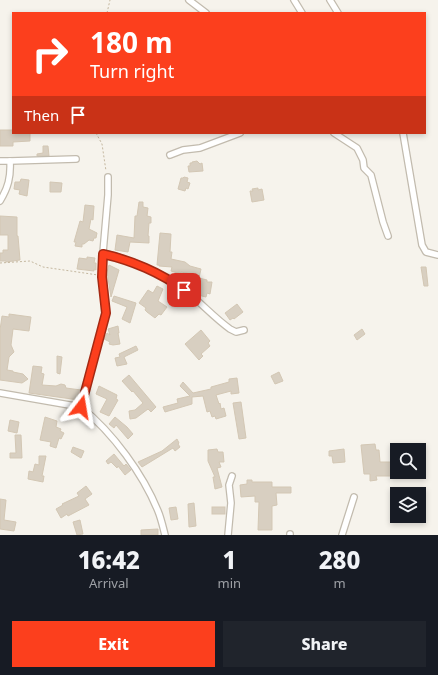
<!DOCTYPE html>
<html lang="en">
<head>
<meta charset="utf-8">
<style>
	:root { --surface:#171b24; --page:#20242c; --text:#f1f3f6; --muted:#9ea1a6; --accent:#fc3f1d }
	body { margin:0; font-family:"Noto Sans",sans-serif; background:var(--page); color:var(--text); height:100vh; display:flex; flex-direction:column; font-size:15px; white-space:nowrap }
	* { box-sizing:border-box; margin:0 }
	p { font-size:13px; color:var(--muted) }
	.icon { flex:none; width:22px; height:22px; fill:none; stroke:currentColor; stroke-width:2; stroke-linecap:round; stroke-linejoin:round }
	.map { position:relative; height:535px; overflow:hidden }
	.drawer { display:flex; flex-direction:column; background:var(--surface); flex:1 }
	.drawer>* { flex:none }
	.hud { position:absolute; left:12px; top:12px; width:414px; height:122px; border-radius:0px; box-shadow:0 2px 6px #0003; background:#fc3f1d; color:#fff; overflow:hidden }
	.buttons { position:absolute; left:390px; top:443px; display:grid; gap:8px }
	.buttons a { display:grid; place-items:center; width:36px; height:36px; border-radius:0px; background:var(--surface); box-shadow:0 2px 6px #0003; font-size:20px }
	.pin { position:absolute; display:grid; place-items:center; width:34px; height:34px; color:#fff; margin:-17px; border-radius:8px; box-shadow:0 2px 6px #0006 }
	.me { position:absolute; width:44px; margin:-22px; rotate:14deg; stroke-linejoin:round; filter:drop-shadow(0 0 3px #0008) }
	.turn { display:flex; align-items:center; gap:14px; height:84px; padding:0 12px; font-size:18px }
	.turn .icon { width:52px; height:52px; stroke-width:2.5 }
	.turn b { display:block; font-size:28px; line-height:34px }
	.then { display:flex; align-items:center; height:38px; padding:0 12px; background:#0003; gap:8px; font-size:15px }
	.eta { display:flex; justify-content:space-evenly; align-items:center; height:68px; text-align:center }
	.eta b { font-size:24px; font-weight:800; line-height:28px }
	.primary-button { display:flex; gap:8px; margin-top:auto; padding:8px 12px }
	.primary-button a { flex:1; height:46px; border-radius:0px; background:var(--accent); color:#fff; font-size:16px; font-weight:800; line-height:46px; text-align:center }
	.primary-button a+a { background:var(--page); color:var(--text) }
	.map>svg:first-child { display:block }
</style>
</head>
<body>
<div class="map">
<svg width="438" height="535" viewBox="0 0 438 535">
	<rect width="100%" height="100%" fill="#f6f3ec"/>
	<g fill="#d8cfc1" stroke="#d3c7b4">
		<polygon points="0,130 13,130 13,133 30,133 30,141 13,142 13,146 0,146"/>
		<polygon points="43,146 48,146 49,156 37,156 37,154 43,153"/>
		<polygon points="197,161 200,164 202,163 203,171 189,172 188,166 190,166 190,163 192,163 192,162"/>
		<polygon points="184,177 188,178 187,182 190,183 188,189 186,188 185,191 178,189 181,178 183,178"/>
		<polygon points="21,179 29,180 27,196 19,194 20,190 14,189 15,182 20,182"/>
		<polygon points="50,182 62,183 61,192 50,192"/>
		<polygon points="258,188 258,190 262,189 264,200 252,202 250,191 253,191 252,189"/>
		<polygon points="139,202 143,202 143,207 148,208 147,216 151,217 151,223 149,223 148,236 149,236 149,243 130,242 128,252 115,250 117,235 134,238 135,216 137,216"/>
		<polygon points="85,205 94,206 93,220 91,219 89,229 97,233 96,238 94,238 93,241 89,240 84,244 82,244 82,247 75,246 76,242 74,242 80,221 83,222"/>
		<polygon points="0,216 17,217 17,236 18,236 20,260 6,262 6,261 0,261 0,253 3,253 3,250 8,250 8,235 0,235"/>
		<polygon points="160,233 171,234 170,252 172,252 171,259 185,262 190,266 201,269 199,278 207,280 207,282 212,282 210,294 207,293 206,297 198,295 195,293 196,290 192,289 194,277 190,276 191,274 181,272 181,274 171,271 172,267 159,266 159,265 157,265"/>
		<polygon points="87,257 95,258 94,263 96,263 96,270 94,269 94,271 77,269 79,258 87,259"/>
		<polygon points="109,265 119,270 111,297 107,272"/>
		<polygon points="421,267 426,267 428,286 424,286"/>
		<polygon points="157,286 163,289 158,301 167,307 161,315 159,314 155,318 147,312 145,310 146,308 139,303 148,290 153,293"/>
		<polygon points="114,296 136,303 130,323 122,319 127,307 112,301"/>
		<polygon points="237,304 243,312 234,319 233,318 230,320 225,313"/>
		<polygon points="9,314 31,317 29,331 13,329 11,345 14,352 9,357 7,370 13,371 13,372 23,374 28,379 22,383 0,380 0,330 2,316 9,317"/>
		<polygon points="118,326 119,333 118,333 120,344 113,345 109,344 110,342 104,339 107,333 110,335 108,329"/>
		<polygon points="362,329 365,334 357,340 354,335"/>
		<polygon points="201,330 210,341 208,343 210,346 201,354 203,356 199,360 185,344"/>
		<polygon points="136,346 138,350 124,357 127,364 117,366 115,358 120,357 119,354"/>
		<polygon points="57,356 62,357 60,374 57,373"/>
		<polygon points="33,366 42,367 41,373 44,374 42,385 56,386 61,384 65,385 66,388 81,390 79,400 29,393"/>
		<polygon points="279,372 283,381 275,384 271,376"/>
		<polygon points="129,375 156,407 151,412 148,409 136,418 130,419 129,411 135,410 143,403 133,391 132,392 122,381"/>
		<polygon points="237,378 239,393 231,394 231,391 216,395 219,404 220,403 221,409 224,408 226,416 216,419 215,416 212,417 210,411 207,412 203,396 192,397 192,404 165,412 163,407 178,403 177,399 190,396 180,386 183,382 193,393 211,389 211,387 229,382 229,379"/>
		<polygon points="99,386 117,395 116,399 118,400 109,416 100,412 107,399 96,394"/>
		<polygon points="241,402 246,438 239,439 233,403"/>
		<polygon points="45,417 57,421 56,427 61,429 60,431 64,433 61,439 59,438 56,448 50,446 51,442 40,440"/>
		<polygon points="115,417 127,427 133,434 128,439 116,425 114,428 109,424"/>
		<polygon points="10,420 19,422 17,433 8,431"/>
		<polygon points="15,435 21,435 22,458 10,458 10,453 16,453"/>
		<polygon points="177,439 179,443 178,444 180,447 175,451 173,448 142,467 138,462 162,451"/>
		<polygon points="375,444 376,450 379,450 380,462 391,462 392,476 376,476 377,480 370,481 370,474 364,474 361,445"/>
		<polygon points="73,447 84,451 81,458 71,452"/>
		<polygon points="217,449 218,452 223,452 224,462 219,462 221,467 217,468 222,487 215,489 213,477 215,477 208,461 208,450"/>
		<polygon points="344,449 345,462 333,463 332,456 329,456 329,451"/>
		<polygon points="114,454 124,466 126,464 131,470 125,475 118,466 117,468 111,462 108,464 106,461"/>
		<polygon points="39,456 46,456 42,476 44,476 43,482 28,479 29,471 33,472 35,464 39,465"/>
		<polygon points="247,480 252,480 252,482 272,482 272,487 291,487 291,493 276,493 277,505 272,506 272,530 258,530 259,502 255,502 255,496 241,497 240,485 247,484"/>
		<polygon points="86,486 92,494 85,499 89,505 68,516 67,514 61,518 56,509 63,505 62,504 79,496 77,493"/>
		<polygon points="0,499 6,500 4,520 16,522 14,531 0,529"/>
		<polygon points="194,503 196,526 189,527 188,504"/>
		<polygon points="176,507 178,519 171,520 169,508"/>
		<rect x="212" y="507" width="13" height="7"/>
		<polygon points="80,520 83,534 77,535 73,522"/>
		<polygon points="158,529 158,535 141,535 141,530"/>
	</g>
	<g fill="none" stroke-linecap="round" stroke-linejoin="round">
		<g stroke="#c2bbae" stroke-width="8">
			<g id="street">
				<polyline points="189,0 206,13"/>
				<polyline points="294,0 302,13"/>
				<polyline points="330,0 338,13"/>
				<polyline points="334,133 357,148 363,160 364,168 371,175 383,222 388,236"/>
				<polyline points="403,133 422,245 426,252 438,255"/>
				<polyline points="170,155 183,150 200,148 240,133"/>
				<path d="M0,161H10C11,177 8,188 0,201"/>
				<polyline points="10,161 76,159"/>
				<path d="M108,177V195L102,264L106,313L81,407C113,433 143,474 158,511C161,518 163,527 165,535"/>
				<path d="M103,253C133,260 169,276 192,296C205,307 216,319 230,329L236,332L244,330"/>
				<polyline points="0,393 81,407"/>
				<polyline points="290,534 290,535"/>
				<polyline points="228,535 231,503 229,485 232,476"/>
				<polyline points="342,535 354,497"/>
			</g>
		</g>
		<g stroke="#c4b79f" stroke-width="1" stroke-dasharray="2 2" stroke-linecap="butt">
			<polyline points="107,13 110,0"/>
			<polyline points="96,133 102,144 106,171"/>
			<polyline points="0,263 30,261 43,267 98,275"/>
		</g>
		<use href="#street" stroke="#fff" stroke-width="5.5"/>
	</g>
	<g fill="none" stroke-linecap="round" stroke-linejoin="round">
		<g stroke="#a42913" stroke-width="10">
			<path id="route" d="M81,407L106,313L102,277L103,254C131,260 161,273 184,290"/>
		</g>
		<use href="#route" stroke="#fc3f1d" stroke-width="7"/>
	</g>
</svg>
<div class="buttons">
<a><svg class="icon" aria-label="search" viewBox="0 0 24 24"><circle cx="10" cy="10" r="6"/><path d="M15 15l6 6"/></svg></a>
<a><svg class="icon" aria-label="layers" viewBox="0 0 24 24"><path d="M12 4l9 5-9 5-9-5zM3 14l9 5 9-5"/></svg></a>
</div>
<div class="pin" style="left:184px;top:290px;background:#d93025"><svg class="icon" aria-label="arrive" viewBox="0 0 24 24"><path d="M6 21V4h12l-3 4 3 4H6"/></svg></div>
<svg class="me" style="left:81px;top:407px" viewBox="-20 -20 40 40"><path d="M0-17L14 15 0 8-14 15z" fill="#fc3f1d" stroke="#fff" stroke-width="4"/></svg>
<div class="hud">
<div class="turn"><svg class="icon" aria-label="right" viewBox="0 0 24 24"><path d="M7 20v-9h11M14 6l5 5-5 5"/></svg><div><b>180 m</b>Turn right</div></div>
<div class="then">Then<svg class="icon" aria-label="arrive" viewBox="0 0 24 24"><path d="M6 21V4h12l-3 4 3 4H6"/></svg></div>
</div>
</div>
<section class="drawer">
<div class="eta">
<div><b>16:42</b><p>Arrival</p></div>
<div><b>1</b><p>min</p></div>
<div><b>280</b><p>m</p></div>
</div>
<div class="primary-button"><a>Exit</a><a>Share</a></div>
</section>
</body>
</html>
